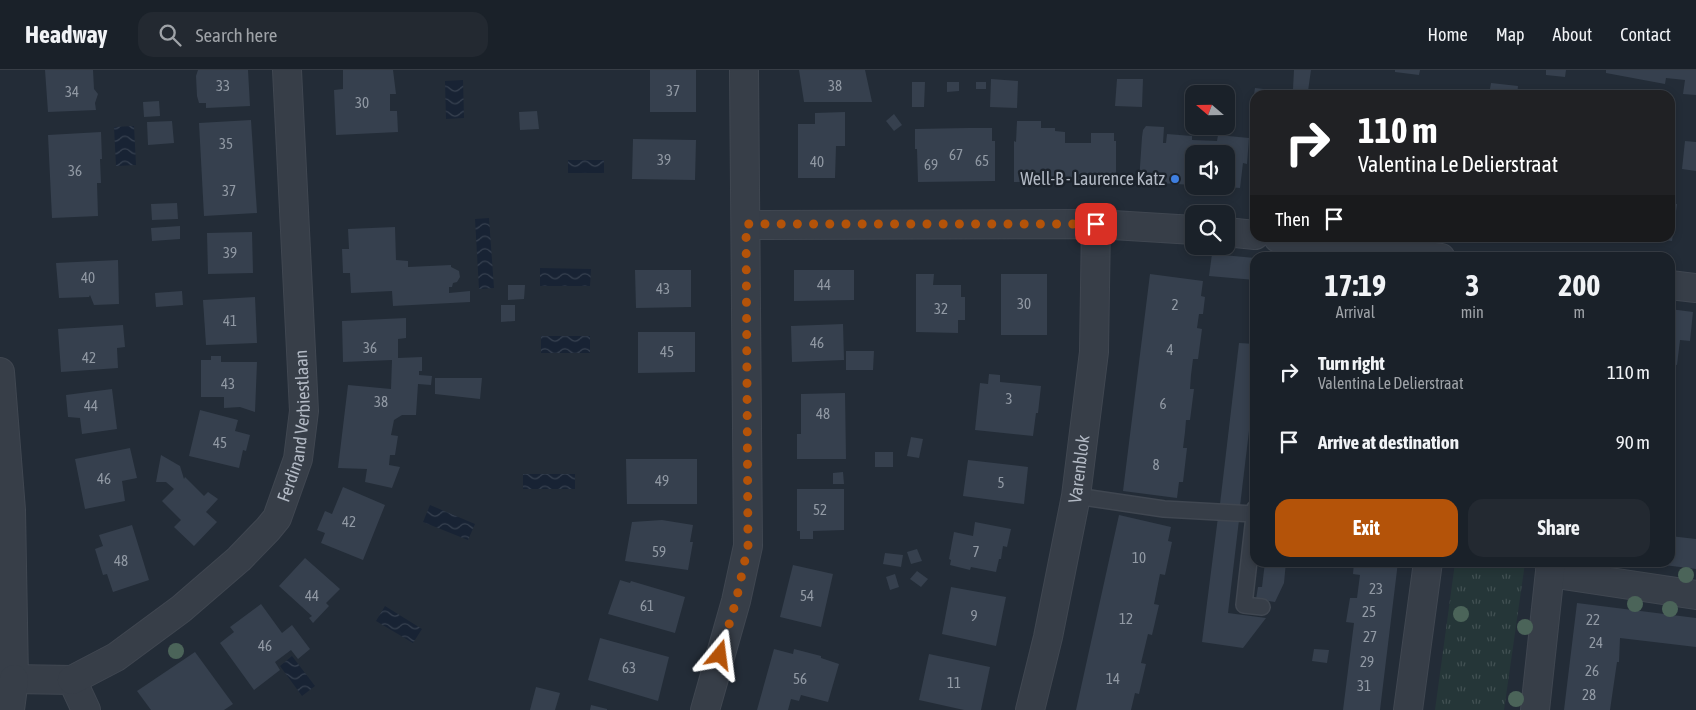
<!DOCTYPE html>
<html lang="en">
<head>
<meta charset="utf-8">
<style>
	:root { --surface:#1a2129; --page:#232931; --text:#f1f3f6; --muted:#9fa3a8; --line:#383e46; --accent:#b45309 }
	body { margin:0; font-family:"Asap Condensed",sans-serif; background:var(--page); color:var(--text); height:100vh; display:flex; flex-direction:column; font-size:19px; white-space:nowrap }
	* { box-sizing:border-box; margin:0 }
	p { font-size:16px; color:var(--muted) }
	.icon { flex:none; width:28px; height:28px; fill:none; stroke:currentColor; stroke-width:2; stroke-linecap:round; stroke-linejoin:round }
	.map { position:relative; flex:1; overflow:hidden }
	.panel { position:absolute; left:1250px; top:182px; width:425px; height:315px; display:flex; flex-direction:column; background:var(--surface); border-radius:15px; box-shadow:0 2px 8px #0003,0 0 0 1px var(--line) }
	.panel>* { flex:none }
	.top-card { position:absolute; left:1250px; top:20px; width:425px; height:152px; border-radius:15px; box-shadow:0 2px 8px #0003,0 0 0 1px var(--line); background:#202124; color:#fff; overflow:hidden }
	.needle { width:32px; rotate:290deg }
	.controls { position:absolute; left:1185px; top:15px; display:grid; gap:10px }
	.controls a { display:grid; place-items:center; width:50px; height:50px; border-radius:10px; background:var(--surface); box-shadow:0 2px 8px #0003,0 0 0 1px var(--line); font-size:25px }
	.pin { position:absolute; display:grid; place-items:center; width:42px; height:42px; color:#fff; margin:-21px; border-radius:10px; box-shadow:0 2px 8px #0006 }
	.me { position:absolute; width:55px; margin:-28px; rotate:16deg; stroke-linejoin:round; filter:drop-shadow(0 0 4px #0008) }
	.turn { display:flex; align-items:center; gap:18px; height:105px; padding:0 25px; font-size:22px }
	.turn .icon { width:65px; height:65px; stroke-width:2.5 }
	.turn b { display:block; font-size:35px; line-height:42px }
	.then { display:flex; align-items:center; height:48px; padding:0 25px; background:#0003; gap:10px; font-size:19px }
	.eta { display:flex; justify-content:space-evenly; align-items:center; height:85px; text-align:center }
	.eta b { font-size:30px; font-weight:700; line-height:35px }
	.button { display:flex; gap:10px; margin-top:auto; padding:10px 25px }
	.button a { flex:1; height:58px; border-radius:15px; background:var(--accent); color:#fff; font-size:20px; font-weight:700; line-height:58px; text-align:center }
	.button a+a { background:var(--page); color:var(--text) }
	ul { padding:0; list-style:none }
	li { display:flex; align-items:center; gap:15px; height:70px; padding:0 25px }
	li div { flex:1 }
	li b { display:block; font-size:19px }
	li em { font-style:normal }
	header { display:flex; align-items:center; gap:30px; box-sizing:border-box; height:70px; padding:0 25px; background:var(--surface); border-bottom:1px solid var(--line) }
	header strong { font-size:24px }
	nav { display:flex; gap:28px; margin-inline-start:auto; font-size:18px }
	.search { width:350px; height:45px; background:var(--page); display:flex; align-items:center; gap:12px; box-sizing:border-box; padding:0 18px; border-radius:15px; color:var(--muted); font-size:19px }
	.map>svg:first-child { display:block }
</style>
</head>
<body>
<header>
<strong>Headway</strong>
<div class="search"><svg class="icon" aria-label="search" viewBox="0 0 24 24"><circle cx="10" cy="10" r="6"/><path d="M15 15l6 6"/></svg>Search here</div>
<nav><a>Home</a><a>Map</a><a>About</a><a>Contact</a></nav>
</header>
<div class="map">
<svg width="1696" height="640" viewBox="0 0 1696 640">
	<defs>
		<pattern id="park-tufts" width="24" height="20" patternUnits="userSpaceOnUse" patternTransform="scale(1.25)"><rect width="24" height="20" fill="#253638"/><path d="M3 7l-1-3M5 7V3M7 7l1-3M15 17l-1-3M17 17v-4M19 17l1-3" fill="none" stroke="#425153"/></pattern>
		<pattern id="water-waves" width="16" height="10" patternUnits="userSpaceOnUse" patternTransform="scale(1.25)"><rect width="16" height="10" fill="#182334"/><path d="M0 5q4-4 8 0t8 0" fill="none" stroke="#374150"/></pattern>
	</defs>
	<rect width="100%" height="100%" fill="#232c37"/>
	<polygon fill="url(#park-tufts)" points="1455,493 1525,493 1504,640 1435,640"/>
	<g fill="url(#water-waves)">
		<polygon points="463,10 464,48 446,49 445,11"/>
		<polygon points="134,56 136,95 116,96 114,57"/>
		<rect x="568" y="90" width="36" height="13"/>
		<polygon points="489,148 494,218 479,219 475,149"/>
		<polygon points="540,198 591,199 590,216 540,216"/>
		<rect x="541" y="266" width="49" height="17"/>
		<rect x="523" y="404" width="52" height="15"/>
		<polygon points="430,435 475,454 468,470 423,452"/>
		<polygon points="385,536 422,559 413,573 376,551"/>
		<polygon points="292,586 315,616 302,626 280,596"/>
	</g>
	<g fill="#36404e">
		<polygon points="45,0 93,0 94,19 98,24 95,33 96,40 48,42"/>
		<polygon points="198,0 248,0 250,36 206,38 206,33 199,33 197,26 196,6"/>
		<polygon points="343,0 393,0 396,24 390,24 390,41 397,41 398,62 336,65 334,20 343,19"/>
		<rect x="650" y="0" width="46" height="42"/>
		<polygon points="799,0 865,0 872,32 804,32"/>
		<polygon points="1294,0 1311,0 1308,21 1293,19"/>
		<polygon points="1395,0 1420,0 1419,5 1395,2"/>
		<polygon points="1546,0 1566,0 1565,7 1546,5"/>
		<polygon points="1606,0 1696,0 1696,25 1683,24 1685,10 1666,8 1665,14 1606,3"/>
		<polygon points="991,9 1018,11 1017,38 990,37"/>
		<polygon points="1117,9 1143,9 1142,37 1115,36"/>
		<polygon points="912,12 925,12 924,37 912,37"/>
		<polygon points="947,12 959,12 959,21 947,22"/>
		<rect x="976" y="12" width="10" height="7"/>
		<polygon points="1491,13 1518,16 1517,25 1489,25"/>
		<polygon points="1255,18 1273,20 1272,25 1254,25"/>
		<polygon points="159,31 160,46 144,47 143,32"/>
		<polygon points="537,41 539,59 520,60 519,42"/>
		<polygon points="845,42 845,76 836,76 835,108 798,108 798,54 815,54 815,43"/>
		<polygon points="894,44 902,55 894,61 886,51"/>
		<polygon points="251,50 257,143 204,146 199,53"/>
		<polygon points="172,51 174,73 148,75 147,52"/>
		<polygon points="1017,51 1041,51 1041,58 1055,58 1055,61 1065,62 1065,73 1091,73 1091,63 1114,63 1114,71 1116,71 1116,111 1014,112 1014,71 1016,72"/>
		<polygon points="1146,56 1164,57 1163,73 1166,73 1167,64 1192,66 1192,70 1217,71 1218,65 1249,68 1247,94 1243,93 1240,118 1226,117 1226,84 1194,84 1194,115 1139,112 1142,67 1143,60"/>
		<polygon points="968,58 992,58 992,71 995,71 995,111 918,112 917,79 915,79 915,59"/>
		<polygon points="101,62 102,89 100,89 101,113 97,113 98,146 52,148 48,65"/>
		<polygon points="633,69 696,70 695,110 632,109"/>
		<polygon points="1685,71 1696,72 1696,101 1682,99"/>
		<polygon points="1670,123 1676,123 1675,134 1677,134 1672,171 1656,169 1670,168"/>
		<polygon points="177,133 178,149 152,150 151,134"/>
		<polygon points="180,156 180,169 152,171 151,158"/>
		<polygon points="395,157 396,190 408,191 408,197 451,195 451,197 459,201 460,207 457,212 453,213 452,217 449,217 449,223 470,221 470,232 393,236 392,221 351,223 350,203 343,203 342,179 349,179 348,159"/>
		<polygon points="252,162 253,203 208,204 207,163"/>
		<polygon points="1212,184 1255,188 1255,210 1209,206"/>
		<polygon points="118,190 119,234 94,235 90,225 89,227 59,228 56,193"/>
		<polygon points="635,200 691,200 691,237 636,238"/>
		<polygon points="794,200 854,200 854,230 794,231"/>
		<polygon points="916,204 934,204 933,215 961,215 961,227 965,227 965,250 958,250 958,263 916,262"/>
		<rect x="1001" y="204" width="46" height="61"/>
		<polygon points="1150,204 1203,211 1201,226 1205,227 1203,244 1199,244 1197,258 1202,259 1198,289 1193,289 1191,305 1190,319 1194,319 1190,350 1186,350 1185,362 1183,378 1187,378 1183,412 1179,412 1177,428 1123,421"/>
		<polygon points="508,215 525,215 524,229 508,230"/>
		<polygon points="182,221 183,235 156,237 155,223"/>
		<polygon points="255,227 257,273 206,275 203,230"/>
		<polygon points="501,235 515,235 515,251 501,252"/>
		<polygon points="1670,239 1693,242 1690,271 1680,270 1677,295 1670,294"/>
		<polygon points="406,248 406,268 398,269 398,288 422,287 422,301 419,301 419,305 432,306 431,315 418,314 416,345 402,345 394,350 391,365 398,366 395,385 390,385 389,395 400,397 392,418 365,412 367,399 338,398 348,315 391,319 392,290 343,292 342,251"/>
		<polygon points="843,254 844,290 792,292 791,256"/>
		<polygon points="123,255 125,277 117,278 118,298 61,302 58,259"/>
		<polygon points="638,262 695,262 695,302 638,303"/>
		<polygon points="1239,273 1255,274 1255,311 1240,436 1220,434"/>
		<polygon points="846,281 874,281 873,300 846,300"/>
		<polygon points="211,286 221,286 221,292 257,292 255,342 240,337 224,338 224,327 201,327 201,290 211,290"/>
		<polygon points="989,304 1000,305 1000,312 1041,316 1038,343 1036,343 1033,366 975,360 980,313 988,314"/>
		<polygon points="435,308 482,308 480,329 435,324"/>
		<polygon points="112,319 117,359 82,364 80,348 68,347 66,325"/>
		<polygon points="845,323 846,389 797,389 797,364 801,364 801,324"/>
		<polygon points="200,340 238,350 235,361 250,365 246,381 243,380 239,398 189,386"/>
		<polygon points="911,367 923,369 919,388 907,386"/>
		<polygon points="130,378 137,408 122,411 125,431 85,439 75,389"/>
		<rect x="875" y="382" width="18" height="15"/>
		<polygon points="161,385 180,396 184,409 185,407 204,426 208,422 218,429 206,442 217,452 194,476 174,457 181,450 162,431 174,419 166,412 156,412"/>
		<polygon points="626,389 697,389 697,434 627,434"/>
		<polygon points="968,390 1028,397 1024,434 963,426"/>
		<polygon points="843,402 844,414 833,414 833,403"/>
		<polygon points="343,417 385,435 363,490 321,473 325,463 317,460 325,441 332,444"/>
		<polygon points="797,419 844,419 844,460 813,461 813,469 800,469 800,461 797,461"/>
		<polygon points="1119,445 1171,457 1168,471 1172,472 1165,505 1160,504 1154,534 1159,535 1152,565 1148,564 1141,593 1146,594 1139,624 1135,623 1131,640 1076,640"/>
		<polygon points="1218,447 1239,450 1228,543 1266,548 1243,578 1202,572"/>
		<polygon points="662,450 693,455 690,472 693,472 688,500 625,491 632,452"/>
		<polygon points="975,452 1011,459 1007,477 1003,476 1001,489 999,489 996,502 971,497 970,500 950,495 951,490 949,489 954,462 973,466"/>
		<polygon points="132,455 149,510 113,522 107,504 103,505 95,479 103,476 99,465"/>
		<polygon points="1670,466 1696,469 1696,499 1656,494 1670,492"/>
		<polygon points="917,479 922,491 911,494 907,482"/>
		<polygon points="885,483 903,485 901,497 883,494"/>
		<polygon points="305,488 340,519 326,533 329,536 313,553 309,548 312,546 279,516"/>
		<polygon points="1265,492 1286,492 1284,513 1275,532 1256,529 1258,517 1262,517"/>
		<polygon points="1354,492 1398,492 1380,640 1343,640 1354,553 1346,552 1350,528 1357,528 1360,505 1353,504"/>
		<polygon points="793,495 833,504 821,557 780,547"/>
		<polygon points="917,501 928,509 921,517 910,509"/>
		<polygon points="895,504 899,517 890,520 886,507"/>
		<polygon points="620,510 630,513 631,511 685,527 675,563 608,544"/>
		<polygon points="951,517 1006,527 996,576 942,564"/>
		<polygon points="1577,533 1696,548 1696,577 1620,568 1619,592 1617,592 1610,640 1564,640"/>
		<polygon points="261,534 282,563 292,555 310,579 298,589 291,580 275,592 280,600 254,620 220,573 234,562 230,557"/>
		<polygon points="600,568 669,587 658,631 588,610"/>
		<polygon points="774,579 793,584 794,579 821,586 821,588 839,594 828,632 801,625 799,631 791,629 788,640 757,640"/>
		<polygon points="1314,579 1329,580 1327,593 1312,591"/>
		<polygon points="195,582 233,634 224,640 151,640 137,621"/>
		<polygon points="929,584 990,597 981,640 964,640 919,630"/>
		<polygon points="536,617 560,623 555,640 530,640"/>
		<polygon points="591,635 607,639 607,640 590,640"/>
	</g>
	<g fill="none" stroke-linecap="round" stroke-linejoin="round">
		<g stroke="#404751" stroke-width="18">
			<g id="lane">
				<polyline points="1076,426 1164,439 1254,444"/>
				<polyline points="1255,438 1244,535 1262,537"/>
			</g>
		</g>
		<g stroke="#404751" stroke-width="30">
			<g id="street">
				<polyline points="746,155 1096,154 1194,160"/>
				<polyline points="1226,162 1255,165"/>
				<polyline points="1278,168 1441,188"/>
				<polyline points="1670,215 1696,218"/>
				<polyline points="0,302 11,440 14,609 72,610 86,640"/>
				<polyline points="1550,503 1696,525"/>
				<path id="s1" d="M72,610L116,587L181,539L239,489L268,459L277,448L298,389L304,341L287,0"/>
				<polyline points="10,640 14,609"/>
				<polyline points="705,640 736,531 748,476 744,0"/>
				<path id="s2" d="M1030,640L1048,567L1076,426L1094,282L1096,154"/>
				<polyline points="1408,640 1428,492"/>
				<polyline points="1535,640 1551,492"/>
			</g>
		</g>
		<use href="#lane" stroke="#373e48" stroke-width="15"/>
		<use href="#street" stroke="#373e48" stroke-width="28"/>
	</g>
	<g fill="#4b6459">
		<circle cx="1686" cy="505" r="8"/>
		<circle cx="1635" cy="534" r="8"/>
		<circle cx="1670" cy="539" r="8"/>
		<circle cx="1461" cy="544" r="8"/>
		<circle cx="1525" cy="557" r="8"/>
		<circle cx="176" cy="581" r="8"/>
		<circle cx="1516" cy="629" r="8"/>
	</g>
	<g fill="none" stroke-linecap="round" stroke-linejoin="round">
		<polyline stroke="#b45309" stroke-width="9" stroke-dasharray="0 16.2" points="720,585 736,531 748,476 746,154 1096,154"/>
	</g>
	<circle fill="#3f7fe0" stroke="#1c232c" stroke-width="2" cx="1175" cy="109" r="5"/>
	<g text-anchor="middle" stroke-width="5" stroke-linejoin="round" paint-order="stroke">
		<g font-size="15" fill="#9199a4">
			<text x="223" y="21">33</text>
			<text x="835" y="21">38</text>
			<text x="673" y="26">37</text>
			<text x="72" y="27">34</text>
			<text x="362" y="38">30</text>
			<text x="226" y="79">35</text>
			<text x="956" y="90">67</text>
			<text x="664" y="95">39</text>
			<text x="982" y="96">65</text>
			<text x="817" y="97">40</text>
			<text x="931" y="100">69</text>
			<text x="75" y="106">36</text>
			<text x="229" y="126">37</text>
			<text x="230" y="188">39</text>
			<text x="88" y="213">40</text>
			<text x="824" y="220">44</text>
			<text x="663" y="224">43</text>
			<text x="1024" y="239">30</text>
			<text x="1175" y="240">2</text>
			<text x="941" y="244">32</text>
			<text x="230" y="256">41</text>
			<text x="817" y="278">46</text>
			<text x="370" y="283">36</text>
			<text x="1170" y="285">4</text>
			<text x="667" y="287">45</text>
			<text x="89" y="293">42</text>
			<text x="228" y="319">43</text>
			<text x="1009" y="334">3</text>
			<text x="381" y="337">38</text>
			<text x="1163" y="339">6</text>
			<text x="91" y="341">44</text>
			<text x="823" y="349">48</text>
			<text x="220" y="378">45</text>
			<text x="1156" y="400">8</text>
			<text x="104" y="414">46</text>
			<text x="662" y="416">49</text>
			<text x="1001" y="418">5</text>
			<text x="820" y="445">52</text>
			<text x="349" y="457">42</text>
			<text x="659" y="487">59</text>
			<text x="976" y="487">7</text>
			<text x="1139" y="493">10</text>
			<text x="121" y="496">48</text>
			<text x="1376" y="524">23</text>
			<text x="312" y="531">44</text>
			<text x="807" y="531">54</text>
			<text x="647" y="541">61</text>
			<text x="1369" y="547">25</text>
			<text x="974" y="551">9</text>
			<text x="1126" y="554">12</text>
			<text x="1593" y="555">22</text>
			<text x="1370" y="572">27</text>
			<text x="1596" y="578">24</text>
			<text x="265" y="581">46</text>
			<text x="1367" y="597">29</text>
			<text x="629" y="603">63</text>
			<text x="1592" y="606">26</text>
			<text x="800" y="614">56</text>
			<text x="1113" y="614">14</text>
			<text x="954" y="618">11</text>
			<text x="1364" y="621">31</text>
			<text x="1589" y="630">28</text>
		</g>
		<g font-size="18" fill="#b2b9c4" stroke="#1c232c" text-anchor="end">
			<text x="1165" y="115">Well-B - Laurence Katz</text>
		</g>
		<g font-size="18" fill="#b2b9c4" stroke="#1c232c">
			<text dy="6" stroke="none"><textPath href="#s1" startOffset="358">Ferdinand Verbiestlaan</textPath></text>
			<text dy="6" stroke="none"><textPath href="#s2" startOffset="246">Varenblok</textPath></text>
		</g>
	</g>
</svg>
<div class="controls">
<a><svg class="needle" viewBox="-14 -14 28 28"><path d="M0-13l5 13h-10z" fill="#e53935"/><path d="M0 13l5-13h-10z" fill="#9fa3a8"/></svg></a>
<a><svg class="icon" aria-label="sound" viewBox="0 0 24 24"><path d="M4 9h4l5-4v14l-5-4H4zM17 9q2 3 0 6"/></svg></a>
<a><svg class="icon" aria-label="search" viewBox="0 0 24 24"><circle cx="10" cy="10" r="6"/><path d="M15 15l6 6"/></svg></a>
</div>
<div class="pin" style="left:1096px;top:154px;background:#d93025"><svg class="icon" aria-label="arrive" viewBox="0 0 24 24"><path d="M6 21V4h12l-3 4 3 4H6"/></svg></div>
<svg class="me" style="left:720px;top:585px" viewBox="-20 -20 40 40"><path d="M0-17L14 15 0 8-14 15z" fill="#b45309" stroke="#fff" stroke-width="4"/></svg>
<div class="top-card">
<div class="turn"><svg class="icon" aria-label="right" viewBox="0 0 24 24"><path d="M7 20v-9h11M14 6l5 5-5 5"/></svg><div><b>110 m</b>Valentina Le Delierstraat</div></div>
<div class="then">Then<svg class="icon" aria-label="arrive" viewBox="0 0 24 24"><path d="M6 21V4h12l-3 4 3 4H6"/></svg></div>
</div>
<section class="panel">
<div class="eta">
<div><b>17:19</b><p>Arrival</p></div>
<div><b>3</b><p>min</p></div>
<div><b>200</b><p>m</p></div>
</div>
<ul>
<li><svg class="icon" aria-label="right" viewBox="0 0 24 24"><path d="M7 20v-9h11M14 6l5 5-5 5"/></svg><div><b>Turn right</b><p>Valentina Le Delierstraat</p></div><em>110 m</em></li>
<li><svg class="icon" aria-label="arrive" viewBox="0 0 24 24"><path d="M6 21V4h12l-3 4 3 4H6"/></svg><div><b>Arrive at destination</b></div><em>90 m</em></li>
</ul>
<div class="button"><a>Exit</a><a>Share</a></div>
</section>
</div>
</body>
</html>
